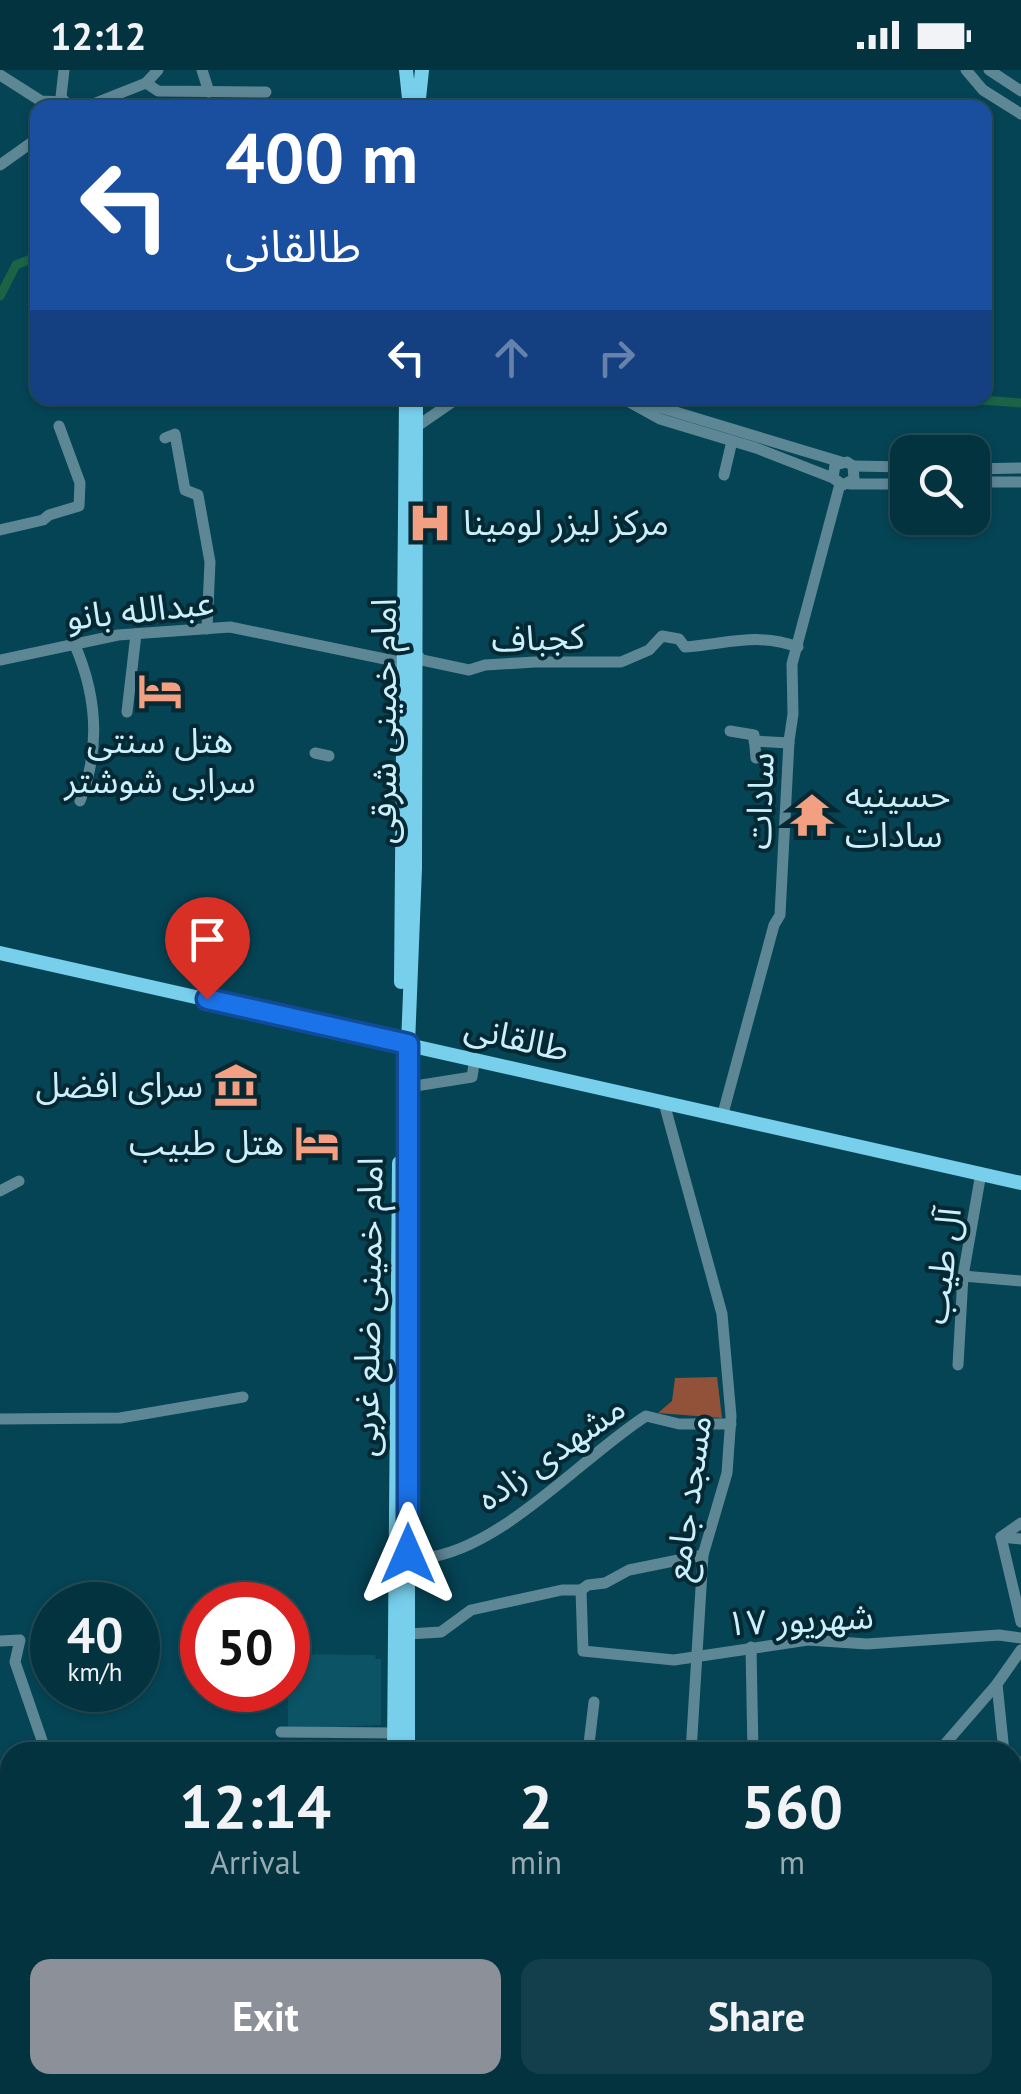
<!DOCTYPE html>
<html lang="en">
<head>
<meta charset="utf-8">
<style>
	:root { --surface:#043340; --page:#123f4b; --text:#f1f3f6; --muted:#97aab1; --line:#254e59; --accent:#8c9099 }
	body { margin:0; font-family:"PT Sans","Noto Sans Arabic",sans-serif; background:var(--page); color:var(--text); height:100vh; display:flex; flex-direction:column; font-size:38px; white-space:nowrap }
	* { box-sizing:border-box; margin:0 }
	p { font-size:32px; color:var(--muted) }
	.icon { flex:none; width:55px; height:55px; fill:none; stroke:currentColor; stroke-width:2; stroke-linecap:round; stroke-linejoin:round }
	.map { position:relative; flex:1; overflow:hidden }
	.sheet { position:absolute; left:0px; top:1672px; width:1022px; height:352px; display:flex; flex-direction:column; background:var(--surface); border-radius:30px 30px 0 0; box-shadow:0 2px 8px #0004,0 0 0 2px var(--line) }
	.sheet>* { flex:none }
	.banner { position:absolute; left:30px; top:30px; width:962px; height:305px; border-radius:20px; box-shadow:0 2px 8px #0004,0 0 0 2px var(--line); background:#1a4fa0; color:#fff; overflow:hidden }
	.controls { position:absolute; left:890px; top:365px; display:grid; gap:20px }
	.controls a { display:grid; place-items:center; width:100px; height:100px; border-radius:20px; background:var(--surface); box-shadow:0 2px 8px #0004,0 0 0 2px var(--line); font-size:50px }
	.speed { position:absolute; left:30px; top:1512px; display:flex; gap:20px; font-size:50px; font-weight:700; text-align:center }
	.speed>* { display:grid; place-content:center; width:130px; height:130px; border-radius:50%; background:var(--surface); box-shadow:0 2px 8px #0004,0 0 0 2px var(--line); line-height:1 }
	.speed small { font-size:25px; font-weight:400 }
	.speed .limit { border:15px solid #d22; background:#fff; color:#111 }
	.pin { position:absolute; display:grid; place-items:center; width:85px; height:85px; color:#fff; margin:-102px -42px; border-radius:50% 50% 50% 0; rotate:-45deg; box-shadow:0 0 10px #0007 }
	.pin .icon { rotate:45deg }
	.me { position:absolute; width:110px; margin:-55px; rotate:0deg; stroke-linejoin:round; filter:drop-shadow(0 0 8px #0008) }
	.turn { display:flex; align-items:center; gap:35px; height:210px; padding:0 30px; font-size:45px }
	.turn .icon { width:130px; height:130px; stroke-width:2.5 }
	.turn b { display:block; font-size:70px; line-height:85px }
	.lanes { display:flex; align-items:center; height:95px; padding:0 30px; background:#0003; justify-content:center; gap:50px; direction:ltr }
	.lanes .off { opacity:.35 }
	.eta { display:flex; justify-content:space-evenly; align-items:center; height:170px; text-align:center }
	.eta b { font-size:60px; font-weight:800; line-height:70px }
	.button { display:flex; gap:20px; margin-top:auto; padding:20px 30px }
	.button a { flex:1; height:115px; border-radius:20px; background:var(--accent); color:#fff; font-size:40px; font-weight:800; line-height:115px; text-align:center }
	.button a+a { background:var(--page); color:var(--text) }
	.status { display:flex; justify-content:space-between; align-items:center; height:70px; padding:0 50px; background:var(--surface); direction:ltr }
	.status svg { height:28px; fill:currentColor }
	.map>svg:first-child { display:block }
</style>
</head>
<body>
<div class="status"><b>12:12</b><svg viewBox="0 0 49 12"><path d="M0 12V9h3v3zM5 12V6h3v6zM10 12V3h3v9zM15 12V0h3v12zM26 1h20v11H26zM47 4h2v5h-2z"/></svg></div>
<div class="map">
<svg width="1021" height="2024" viewBox="0 0 1021 2024">
	<rect width="100%" height="100%" fill="#054455"/>
	<polygon fill="#0b5365" points="288,1584 375,1585 376,1589 381,1589 381,1655 288,1659"/>
	<polygon fill="#925239" points="717,1307 722,1348 658,1343 672,1331 675,1308"/>
	<g fill="none" stroke-linecap="round" stroke-linejoin="round">
		<g stroke="#1a6445" stroke-width="9">
			<polyline points="0,226 16,195 38,186"/>
			<polyline points="954,328 1021,333"/>
		</g>
		<g stroke="#5e8795" stroke-width="11">
			<polyline points="64,0 61,27 67,34"/>
			<polyline points="202,0 209,22"/>
			<polyline points="966,0 983,20 1021,44"/>
			<polyline points="989,0 1021,21"/>
			<polyline points="0,5 41,31 65,32"/>
			<polyline points="146,13 158,21 266,22"/>
			<polyline points="83,38 146,13 158,0"/>
			<polyline points="0,95 38,68"/>
			<polyline points="622,328 660,349 756,378 833,408 843,415 854,409 853,396 847,392 835,395 833,408"/>
			<polyline points="639,331 841,392"/>
			<polyline points="416,357 458,328"/>
			<polyline points="165,368 175,364 185,420 198,425 210,492 207,559"/>
			<polyline points="853,396 908,397"/>
			<polyline points="972,399 1021,398"/>
			<polyline points="724,405 732,371"/>
			<polyline points="972,412 1021,412"/>
			<polyline points="850,414 908,414"/>
			<polyline points="0,460 43,450 49,445 79,436 80,413 59,356"/>
			<path d="M74,573C97,625 101,678 80,731"/>
			<path d="M413,581L422,590L469,600L485,595L535,592H621L649,580L662,566L679,569L685,577C727,574 756,562 798,577"/>
			<polyline points="0,590 118,565 230,557 409,594"/>
			<polyline points="127,642 136,564"/>
			<polyline points="730,661 754,665 756,688"/>
			<polyline points="754,671 789,673"/>
			<polyline points="315,683 329,686"/>
			<polyline points="409,1017 472,1007 474,994"/>
			<polyline points="664,1033 722,1244 731,1346 727,1403 703,1485 691,1682"/>
			<polyline points="722,1047 774,855 780,845 789,671 793,644 792,594 840,414"/>
			<polyline points="0,1121 19,1111"/>
			<polyline points="963,1206 1021,1211"/>
			<polyline points="958,1295 963,1206 981,1103"/>
			<polyline points="0,1349 120,1348 243,1327"/>
			<polyline points="1021,1453 1001,1467 1021,1469"/>
			<polyline points="1001,1467 1021,1552"/>
			<path d="M402,1484C410,1485 416,1489 424,1488C501,1480 583,1386 646,1346L679,1354H731"/>
			<polyline points="581,1520 588,1515 605,1513 629,1500 703,1485"/>
			<polyline points="408,1564 441,1562 471,1540 562,1520 581,1520 583,1581 674,1590 808,1570 867,1574 999,1565 1021,1568"/>
			<polyline points="0,1571 20,1570 15,1592 46,1682"/>
			<polyline points="751,1577 753,1682"/>
			<polyline points="997,1614 1004,1682"/>
			<polyline points="281,1662 394,1663"/>
			<polyline points="105,1682 112,1682"/>
			<polyline points="588,1682 594,1632"/>
			<polyline points="938,1682 997,1614 1021,1580"/>
			<polyline points="1012,1693 1021,1692"/>
			<polyline points="1012,1818 1021,1816"/>
			<polyline points="1012,1872 1021,1871"/>
			<polyline points="770,2015 770,2024"/>
		</g>
		<g stroke="#77cfec" stroke-width="14">
			<polyline points="406,0 410,38"/>
			<polyline points="418,38 422,0"/>
			<polyline points="0,883 1021,1113"/>
			<polyline points="401,912 406,328"/>
			<polyline points="394,1682 399,1093"/>
			<polyline points="408,1682 408,974 415,798 416,328"/>
			<polyline points="0,1783 10,1786"/>
			<polyline points="0,1799 10,1801"/>
			<polyline points="1012,1956 1021,1954"/>
			<polyline points="1012,1976 1021,1974"/>
			<polyline points="392,2024 393,2015"/>
			<polyline points="407,2024 407,2015"/>
		</g>
	</g>
	<g fill="none" stroke-linecap="round" stroke-linejoin="round">
		<g stroke="#114b97" stroke-width="25">
			<polyline id="route" points="207,929 408,974 408,1484"/>
		</g>
		<use href="#route" stroke="#1a73e8" stroke-width="18"/>
	</g>
	<defs>
		<g id="hospital-bare" transform="scale(3.45)"><path d="M-5-5h3v3.5h4V-5h3V5h-3V1.5h-4V5h-3Z" fill="#f2a081" stroke="#062832" stroke-width="2.5" paint-order="stroke"/></g>
		<g id="hotel-bare" transform="scale(3.45)"><path d="M-6-4.5h1.5V1H6V5H4.5V3h-9V5H-6ZM-4 0a1.8 1.8 0 1 1 3.6 0ZM.5 0V-2.5h3Q6-2.5 6 0Z" fill="#f2a081" stroke="#062832" stroke-width="2.5" paint-order="stroke"/></g>
		<g id="temple-bare" transform="scale(3.45)"><path d="M0-6L5-2H3V0L6.5 2.5H4V6H1.5V3h-3V6H-4V2.5H-6.5L-3 0V-2H-5Z" fill="#f2a081" stroke="#062832" stroke-width="2.5" paint-order="stroke"/></g>
		<g id="museum-bare" transform="scale(3.45)"><path d="M0-6L6-3V-2H-6V-3ZM-5-1h2V3h-2ZM-1-1h2V3h-2ZM3-1h2V3H3ZM-6 4H6V6H-6Z" fill="#f2a081" stroke="#062832" stroke-width="2.5" paint-order="stroke"/></g>
	</defs>
	<g fill-rule="evenodd">
		<use href="#hospital-bare" x="430" y="453"/>
		<use href="#hotel-bare" x="160" y="621"/>
		<use href="#temple-bare" x="812" y="745"/>
		<use href="#museum-bare" x="236" y="1015"/>
		<use href="#hotel-bare" x="317" y="1073"/>
	</g>
	<g text-anchor="middle" stroke-width="8" stroke-linejoin="round" paint-order="stroke">
		<g font-size="35" fill="#cbf0fd" stroke="#062832" text-anchor="start">
			<text x="463" y="465">مرکز لیزر لومینا</text>
			<text x="160" y="683" text-anchor="middle">هتل سنتی<tspan x="160" dy="40">سرابی شوشتر</tspan></text>
			<text x="845" y="737">حسینیه<tspan x="845" dy="40">سادات</tspan></text>
			<text x="203" y="1027" text-anchor="end">سرای افضل</text>
			<text x="284" y="1085" text-anchor="end">هتل طبیب</text>
		</g>
		<g font-size="35" fill="#cbf0fd" stroke="#062832">
			<text transform="translate(140 540) rotate(-6)" y="12">عبدالله بانو</text>
			<text transform="translate(538 568) rotate(-2)" y="12">کجباف</text>
			<text transform="translate(384 651) rotate(-90)" y="12">امام خمینی شرقی</text>
			<text transform="translate(760 731) rotate(-88)" y="12">سادات</text>
			<text transform="translate(517 968) rotate(13)" y="12">طالقانی</text>
			<text transform="translate(942 1196) rotate(-83)" y="12">آل طیب</text>
			<text transform="translate(368 1237) rotate(-89)" y="12">امام خمینی ضلع غربی</text>
			<text transform="translate(551 1383) rotate(-35)" y="12">مشهدی زاده</text>
			<text transform="translate(688 1428) rotate(-82)" y="12">مسجد جامع</text>
			<text transform="translate(800 1550) rotate(-3)" y="12">۱۷ شهریور</text>
		</g>
	</g>
</svg>
<div class="controls">
<a><svg class="icon" aria-label="search" viewBox="0 0 24 24"><circle cx="10" cy="10" r="6"/><path d="M15 15l6 6"/></svg></a>
</div>
<div class="speed"><div>40<small>km/h</small></div><div class="limit">50</div></div>
<div class="pin" style="left:207px;top:929px;background:#d93025"><svg class="icon" aria-label="arrive" viewBox="0 0 24 24"><path d="M6 21V4h12l-3 4 3 4H6"/></svg></div>
<svg class="me" style="left:408px;top:1484px" viewBox="-20 -20 40 40"><path d="M0-17L14 15 0 8-14 15z" fill="#1a73e8" stroke="#fff" stroke-width="4"/></svg>
<div class="banner">
<div class="turn"><svg class="icon" aria-label="left" viewBox="0 0 24 24"><path d="M17 20v-9H6M10 6l-5 5 5 5"/></svg><div><b>400 m</b>طالقانی</div></div>
<div class="lanes"><svg class="icon" aria-label="left" viewBox="0 0 24 24"><path d="M17 20v-9H6M10 6l-5 5 5 5"/></svg><svg class="icon off" aria-label="ahead" viewBox="0 0 24 24"><path d="M12 20V5M6 11l6-6 6 6"/></svg><svg class="icon off" aria-label="right" viewBox="0 0 24 24"><path d="M7 20v-9h11M14 6l5 5-5 5"/></svg></div>
</div>
<section class="sheet">
<div class="eta">
<div><b>12:14</b><p>Arrival</p></div>
<div><b>2</b><p>min</p></div>
<div><b>560</b><p>m</p></div>
</div>
<div class="button"><a>Exit</a><a>Share</a></div>
</section>
</div>
</body>
</html>
